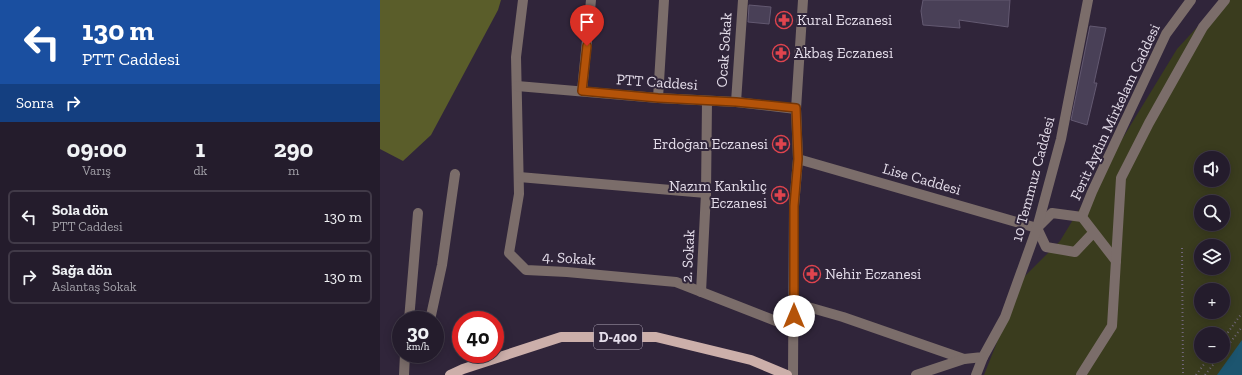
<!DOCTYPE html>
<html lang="tr">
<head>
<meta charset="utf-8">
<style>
	:root { --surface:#241c2c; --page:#2c2534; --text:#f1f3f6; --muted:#a3a1a9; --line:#413a48 }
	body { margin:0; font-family:"Zilla Slab",serif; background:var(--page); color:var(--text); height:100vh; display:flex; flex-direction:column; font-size:15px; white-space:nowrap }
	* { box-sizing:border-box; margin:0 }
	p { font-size:13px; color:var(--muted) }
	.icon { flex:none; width:22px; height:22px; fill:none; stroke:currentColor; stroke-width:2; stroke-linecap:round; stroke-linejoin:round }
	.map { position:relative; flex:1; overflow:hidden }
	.panel { display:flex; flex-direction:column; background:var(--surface); width:380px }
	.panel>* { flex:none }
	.hud { background:#1a4fa0; color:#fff; overflow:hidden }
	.tools { position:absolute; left:814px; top:151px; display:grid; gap:8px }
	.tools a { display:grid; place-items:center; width:36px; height:36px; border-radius:50%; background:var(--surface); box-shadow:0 2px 10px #0003,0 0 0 1px var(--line); font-size:20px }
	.speed { position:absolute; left:12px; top:311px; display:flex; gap:8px; font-size:20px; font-weight:700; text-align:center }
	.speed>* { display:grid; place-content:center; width:52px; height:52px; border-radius:50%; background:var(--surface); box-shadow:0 2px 10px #0003,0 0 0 1px var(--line); line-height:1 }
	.speed small { font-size:10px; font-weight:400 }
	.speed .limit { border:6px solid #d22; background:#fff; color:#111 }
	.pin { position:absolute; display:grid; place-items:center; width:34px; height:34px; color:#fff; margin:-41px -17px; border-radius:50% 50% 50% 0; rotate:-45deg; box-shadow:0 0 4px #0007 }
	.pin .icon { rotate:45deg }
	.me { position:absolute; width:44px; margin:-22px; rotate:0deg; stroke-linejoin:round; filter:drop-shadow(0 0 3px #0008) }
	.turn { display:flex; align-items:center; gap:14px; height:84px; padding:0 16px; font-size:18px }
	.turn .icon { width:52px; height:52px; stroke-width:2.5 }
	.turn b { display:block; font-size:28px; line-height:34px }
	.then { display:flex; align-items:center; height:38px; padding:0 16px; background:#0003; gap:8px; font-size:15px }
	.eta { display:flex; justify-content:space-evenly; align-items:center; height:68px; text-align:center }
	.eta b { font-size:24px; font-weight:800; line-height:28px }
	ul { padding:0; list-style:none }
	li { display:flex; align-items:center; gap:12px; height:54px; margin:0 8px 6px; padding:0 8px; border:2px solid var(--line); border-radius:6px }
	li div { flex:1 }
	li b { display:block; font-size:15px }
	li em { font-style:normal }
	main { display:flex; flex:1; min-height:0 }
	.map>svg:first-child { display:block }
</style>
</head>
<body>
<main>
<section class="panel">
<div class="hud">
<div class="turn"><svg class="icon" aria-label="left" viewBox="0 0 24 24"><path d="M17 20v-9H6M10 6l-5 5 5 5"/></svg><div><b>130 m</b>PTT Caddesi</div></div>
<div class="then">Sonra<svg class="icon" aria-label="right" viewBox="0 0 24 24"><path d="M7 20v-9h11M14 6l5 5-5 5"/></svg></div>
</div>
<div class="eta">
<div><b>09:00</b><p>Varış</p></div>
<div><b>1</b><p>dk</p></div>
<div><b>290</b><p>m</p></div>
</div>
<ul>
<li><svg class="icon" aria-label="left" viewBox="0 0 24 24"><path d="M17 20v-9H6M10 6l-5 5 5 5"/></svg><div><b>Sola dön</b><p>PTT Caddesi</p></div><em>130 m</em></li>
<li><svg class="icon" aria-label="right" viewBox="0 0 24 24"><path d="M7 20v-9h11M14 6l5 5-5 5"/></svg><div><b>Sağa dön</b><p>Aslantaş Sokak</p></div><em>130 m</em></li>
</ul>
</section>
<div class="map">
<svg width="862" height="375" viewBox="0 0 862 375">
	<rect width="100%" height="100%" fill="#30253a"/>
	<path fill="#3a3c1e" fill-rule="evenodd" d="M842,0H862V375H604L642,279L680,241L797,49ZM821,158H843V180H821ZM821,202H843V224H821ZM821,246H843V268H821ZM821,290H843V312H821ZM821,334H843V356H821Z"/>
	<polygon fill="#5a5d2a" points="0,0 121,0 118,10 51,135 23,161 0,149"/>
	<polygon fill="#1c556f" points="862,340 862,375 837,375"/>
	<g fill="#494057" stroke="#635971">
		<polygon points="543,0 630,0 628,27 579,20 580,28 543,25 541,11"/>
		<polygon points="369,5 391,7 389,24 368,22"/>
		<polygon points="710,26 726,28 714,83 717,83 707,125 691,120"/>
	</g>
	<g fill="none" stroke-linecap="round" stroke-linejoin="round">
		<g stroke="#71677a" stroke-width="2" stroke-dasharray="1 3" stroke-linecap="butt">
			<polyline points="802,248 803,375"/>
			<polyline points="843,339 862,313"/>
			<polyline points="843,352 862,327"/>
			<polyline points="816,375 830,356"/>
			<polyline points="825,375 840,356"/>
		</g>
		<g stroke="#7b6d6a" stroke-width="10">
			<polyline points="143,0 136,57 139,194 129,253 146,270 187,272 296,282 414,328"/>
			<polyline points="137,86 278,98 356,102 416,109"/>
			<polyline points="202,91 211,0"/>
			<polyline points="278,98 284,0"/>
			<polyline points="356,102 363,0"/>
			<polyline points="418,159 657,228"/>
			<polyline points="139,177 326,193"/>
			<polyline points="702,217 712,192 786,34 811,0"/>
			<polyline points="713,233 695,252 666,247 657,228 672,213 702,217 736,261"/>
			<polyline points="321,292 326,193 327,101"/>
			<polyline points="414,303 463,317 584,359"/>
			<polyline points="29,320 38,213"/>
			<polyline points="50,320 62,265 75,174"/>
			<polyline points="24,375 25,354"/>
			<polyline points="413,375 414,206 418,159 416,109 423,0"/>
			<polyline points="536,375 584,359 603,357 625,317 657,228 681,139 708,0"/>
			<polyline points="596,375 603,357"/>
			<polyline points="701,375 732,326 741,178 769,123 823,27 845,0"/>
		</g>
		<polyline stroke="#ccafaa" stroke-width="10" points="70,375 83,369 181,337 276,337 371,360 407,375"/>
	</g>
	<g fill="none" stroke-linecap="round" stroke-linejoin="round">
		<g stroke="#753606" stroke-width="10">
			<polyline id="route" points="207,46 202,91 278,98 356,102 416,108 418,159 414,206 414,316"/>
		</g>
		<use href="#route" stroke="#b45309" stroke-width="7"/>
	</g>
	<defs>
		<g id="pharmacy-ring" transform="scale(0.9)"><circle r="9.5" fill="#30253a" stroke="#e0444e" stroke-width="1.5"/><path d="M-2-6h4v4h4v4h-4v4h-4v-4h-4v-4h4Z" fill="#e0444e"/></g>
	</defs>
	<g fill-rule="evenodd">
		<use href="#pharmacy-ring" x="404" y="20"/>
		<use href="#pharmacy-ring" x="401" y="53"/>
		<use href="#pharmacy-ring" x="401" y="144"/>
		<use href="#pharmacy-ring" x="400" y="195"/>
		<use href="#pharmacy-ring" x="432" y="274"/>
	</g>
	<g text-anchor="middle" stroke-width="4" stroke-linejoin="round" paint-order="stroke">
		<rect fill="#30253a" stroke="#afa6b6" stroke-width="1" x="214" y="325" width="48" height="24" rx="3"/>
		<g font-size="14" font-weight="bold" fill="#e5deeb">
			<text x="238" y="342">D-400</text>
		</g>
		<g font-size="15" fill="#e5deeb" stroke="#30253a" text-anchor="start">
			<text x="417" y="25">Kural Eczanesi</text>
			<text x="414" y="58">Akbaş Eczanesi</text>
			<text x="388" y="149" text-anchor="end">Erdoğan Eczanesi</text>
			<text x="387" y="191" text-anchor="end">Nazım Kankılıç<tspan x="387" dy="17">Eczanesi</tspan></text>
			<text x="445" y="279">Nehir Eczanesi</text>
		</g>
		<g font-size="15" fill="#e5deeb" stroke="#30253a">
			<text transform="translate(344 50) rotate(-86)" y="5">Ocak Sokak</text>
			<text transform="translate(277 82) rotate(4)" y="5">PTT Caddesi</text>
			<text transform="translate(735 112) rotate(-65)" y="5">Ferit Aydın Mirkelam Caddesi</text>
			<text transform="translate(542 179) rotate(16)" y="5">Lise Caddesi</text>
			<text transform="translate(653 179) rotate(-75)" y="5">10 Temmuz Caddesi</text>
			<text transform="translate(308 256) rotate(-87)" y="5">2. Sokak</text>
			<text transform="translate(189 258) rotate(4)" y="5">4. Sokak</text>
		</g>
	</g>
</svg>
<div class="tools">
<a><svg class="icon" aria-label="sound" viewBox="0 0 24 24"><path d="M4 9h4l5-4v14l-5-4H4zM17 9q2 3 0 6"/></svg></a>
<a><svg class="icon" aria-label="search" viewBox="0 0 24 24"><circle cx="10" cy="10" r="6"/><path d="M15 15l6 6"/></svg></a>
<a><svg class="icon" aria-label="layers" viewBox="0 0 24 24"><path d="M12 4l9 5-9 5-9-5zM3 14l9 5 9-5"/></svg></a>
<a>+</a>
<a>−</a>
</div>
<div class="speed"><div>30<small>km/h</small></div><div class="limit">40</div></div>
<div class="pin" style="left:207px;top:46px;background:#d93025"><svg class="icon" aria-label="arrive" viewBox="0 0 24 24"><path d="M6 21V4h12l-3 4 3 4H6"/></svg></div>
<svg class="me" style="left:414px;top:316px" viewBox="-20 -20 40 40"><circle r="19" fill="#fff"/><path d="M0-13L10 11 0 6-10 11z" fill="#b45309"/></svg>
</div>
</main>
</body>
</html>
